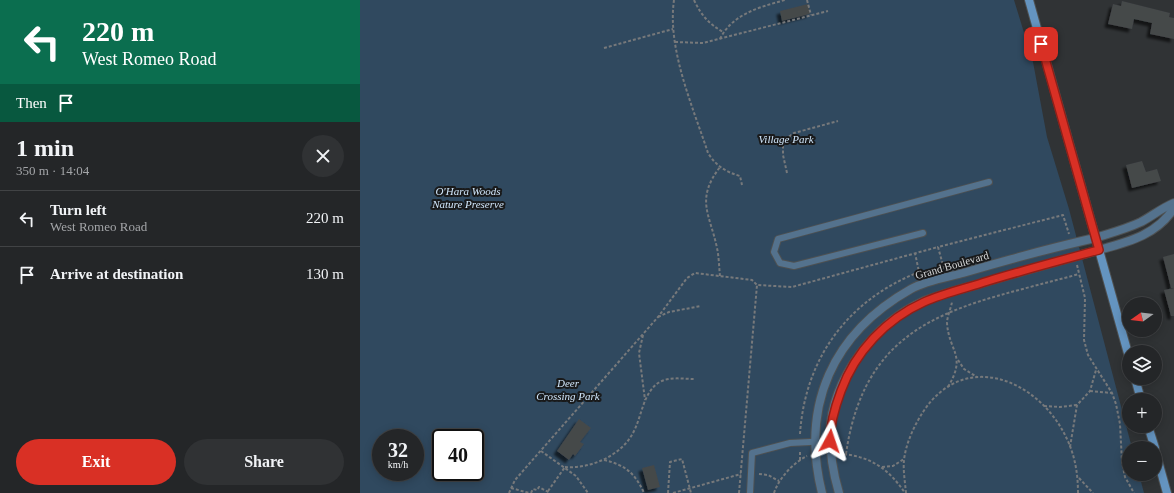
<!DOCTYPE html>
<html lang="en">
<head>
<meta charset="utf-8">
<style>
	:root { --surface:#242628; --page:#303234; --text:#f1f3f6; --muted:#a3a5a8; --line:#414345; --accent:#d93025 }
	body { margin:0; font-family:Georgia,serif; background:var(--page); color:var(--text); height:100vh; display:flex; flex-direction:column; font-size:15px; white-space:nowrap }
	* { box-sizing:border-box; margin:0 }
	p { font-size:13px; color:var(--muted) }
	.icon { flex:none; width:22px; height:22px; fill:none; stroke:currentColor; stroke-width:2; stroke-linecap:round; stroke-linejoin:round }
	.map { position:relative; flex:1; overflow:hidden }
	.details { display:flex; flex-direction:column; background:var(--surface); width:360px }
	.details>* { flex:none }
	.banner { background:#0b6e4f; color:#fff; overflow:hidden }
	.needle { width:26px; rotate:256deg }
	.tools { position:absolute; left:762px; top:297px; display:grid; gap:8px }
	.tools a { display:grid; place-items:center; width:40px; height:40px; border-radius:50%; background:var(--surface); box-shadow:0 2px 10px #0003,0 0 0 1px var(--line); font-size:20px }
	.speed { position:absolute; left:12px; top:429px; display:flex; gap:8px; font-size:20px; font-weight:700; text-align:center }
	.speed>* { display:grid; place-content:center; width:52px; height:52px; border-radius:50%; background:var(--surface); box-shadow:0 2px 10px #0003,0 0 0 1px var(--line); line-height:1 }
	.speed small { font-size:10px; font-weight:400 }
	.speed .limit { border:2px solid #111; border-radius:6px; background:#fff; color:#111 }
	.pin { position:absolute; display:grid; place-items:center; width:34px; height:34px; color:#fff; margin:-17px; border-radius:8px; box-shadow:0 2px 6px #0006 }
	.me { position:absolute; width:44px; margin:-22px; rotate:5deg; stroke-linejoin:round; filter:drop-shadow(0 0 3px #0008) }
	.turn { display:flex; align-items:center; gap:14px; height:84px; padding:0 16px; font-size:18px }
	.turn .icon { width:52px; height:52px; stroke-width:2.5 }
	.turn b { display:block; font-size:28px; line-height:34px }
	.then { display:flex; align-items:center; height:38px; padding:0 16px; background:#0003; gap:8px; font-size:15px }
	.round { display:grid; place-items:center; flex:none; width:42px; height:42px; border-radius:21px; background:var(--page) }
	.overview { display:flex; align-items:center; justify-content:space-between; height:68px; padding:0 16px }
	h1 { font-size:24px; font-weight:700; line-height:30px }
	.action { display:flex; gap:8px; margin-top:auto; padding:8px 16px }
	.action a { flex:1; height:46px; border-radius:24px; background:var(--accent); color:#fff; font-size:16px; font-weight:700; line-height:46px; text-align:center }
	.action a+a { background:var(--page); color:var(--text) }
	ul { padding:0; list-style:none }
	li { display:flex; align-items:center; gap:12px; height:56px; padding:0 16px; border-top:1px solid var(--line) }
	li div { flex:1 }
	li b { display:block; font-size:15px }
	li em { font-style:normal }
	main { display:flex; flex:1; min-height:0 }
	.map>svg:first-child { display:block }
</style>
</head>
<body>
<main>
<section class="details">
<div class="banner">
<div class="turn"><svg class="icon" aria-label="left" viewBox="0 0 24 24"><path d="M17 20v-9H6M10 6l-5 5 5 5"/></svg><div><b>220 m</b>West Romeo Road</div></div>
<div class="then">Then<svg class="icon" aria-label="arrive" viewBox="0 0 24 24"><path d="M6 21V4h12l-3 4 3 4H6"/></svg></div>
</div>
<div class="overview"><div><h1>1 min</h1><p>350 m · 14:04</p></div><a class="round"><svg class="icon" aria-label="close" viewBox="0 0 24 24"><path d="M6 6l12 12M18 6L6 18"/></svg></a></div>
<ul>
<li><svg class="icon" aria-label="left" viewBox="0 0 24 24"><path d="M17 20v-9H6M10 6l-5 5 5 5"/></svg><div><b>Turn left</b><p>West Romeo Road</p></div><em>220 m</em></li>
<li><svg class="icon" aria-label="arrive" viewBox="0 0 24 24"><path d="M6 21V4h12l-3 4 3 4H6"/></svg><div><b>Arrive at destination</b></div><em>130 m</em></li>
</ul>
<div class="action"><a>Exit</a><a>Share</a></div>
</section>
<div class="map">
<svg width="814" height="493" viewBox="0 0 814 493">
	<defs>
		<filter id="shadow"><feDropShadow dx="-3.5" dy="3.5" stdDeviation="1" flood-color="#0009"/></filter>
	</defs>
	<rect width="100%" height="100%" fill="#303335"/>
	<path fill="#30495f" fill-rule="evenodd" d="M0,0H654L673,62L687,137L709,209L772,448H769V474H779L784,493H0ZM21,438H55V472H21ZM81,438H115V472H81Z"/>
	<g fill="#45484a" filter="url(#shadow)">
		<polygon points="762,1 810,13 809,17 814,18 814,39 790,34 792,23 774,19 772,29 748,24 753,4 761,6"/>
		<polygon points="448,4 450,14 422,21 420,11"/>
		<polygon points="782,161 786,172 797,169 801,181 772,188 766,165"/>
		<polygon points="814,254 814,288 811,288 803,257"/>
		<polygon points="814,288 814,316 811,316 804,290"/>
		<polygon points="219,419 231,428 220,442 224,444 215,456 213,454 209,460 197,451"/>
		<polygon points="294,465 300,487 288,490 282,468"/>
	</g>
	<g fill="none" stroke-linecap="round" stroke-linejoin="round">
		<g stroke="#4e5152" stroke-width="8">
			<g id="service">
				<polyline points="563,233 434,266 420,263 414,252 418,239 629,182"/>
				<polyline points="390,493 392,453 430,443 470,441"/>
			</g>
		</g>
		<g stroke="#4e5152" stroke-width="10">
			<g id="minor">
				<path d="M735,238C751,233 766,229 781,222C792,216 802,208 814,203"/>
				<path d="M739,250C768,242 797,235 814,208"/>
			</g>
		</g>
		<g stroke="#4e5152" stroke-width="10">
			<g id="tertiary">
				<path d="M462,493C440,405 473,333 551,289C565,281 588,277 603,273C647,260 691,248 735,238"/>
				<path d="M479,493C473,473 470,454 470,433C472,378 515,323 564,301C582,294 601,289 619,284C659,272 699,261 739,250"/>
			</g>
		</g>
		<g stroke="#4e5152" stroke-width="10">
			<g id="secondary">
				<polyline points="669,0 769,357"/>
				<polyline points="775,378 781,400"/>
				<polyline points="788,426 795,448"/>
				<polyline points="795,450 807,493"/>
			</g>
		</g>
		<g stroke="#77797b" stroke-width="2" stroke-dasharray="3 2" stroke-linecap="butt">
			<path d="M314,0C307,49 333,107 348,153C356,166 366,172 380,176L382,185"/>
			<path d="M334,0C341,15 349,24 363,32"/>
			<polyline points="447,0 451,15"/>
			<path d="M360,39C372,14 400,7 425,0"/>
			<polyline points="315,42 343,43 468,11"/>
			<polyline points="244,48 313,29"/>
			<polyline points="427,173 423,155 423,141 434,133 478,121"/>
			<polyline points="717,265 725,298 724,340 728,355 752,393 756,404 760,424 762,462 765,477 774,493"/>
			<polyline points="584,269 578,247 703,215 709,234"/>
			<path d="M360,276C359,267 359,257 357,248C350,214 335,200 360,167"/>
			<polyline points="298,317 309,312 341,306"/>
			<polyline points="283,335 279,353 285,400"/>
			<polyline points="598,360 604,369 617,377"/>
			<path d="M588,387C607,355 589,352 587,323C587,317 591,308 592,302"/>
			<polyline points="730,391 752,393"/>
			<polyline points="684,406 700,407 717,405"/>
			<path d="M440,434C445,358 488,300 559,272L555,253"/>
			<polyline points="710,447 717,405 730,391 736,370"/>
			<polyline points="181,451 216,476 228,493"/>
			<polyline points="440,452 440,461"/>
			<path d="M479,454C509,455 529,469 545,493"/>
			<path d="M486,454C506,314 605,306 719,274"/>
			<path d="M244,460C265,465 275,473 284,493"/>
			<path d="M205,467C230,469 262,456 274,431C282,415 283,394 298,383C309,376 322,379 334,379"/>
			<polyline points="522,467 533,466 544,459"/>
			<polyline points="399,474 408,475 419,481"/>
			<polyline points="719,478 733,493"/>
			<polyline points="151,488 169,493"/>
			<polyline points="188,491 205,467"/>
			<polyline points="149,493 155,480 298,317 327,278 335,273 392,280 397,285 432,287 578,247"/>
			<polyline points="171,493 173,489 177,490 179,487 190,493"/>
			<polyline points="308,493 310,462 322,459 331,493"/>
			<polyline points="313,493 381,474"/>
			<polyline points="379,493 397,285"/>
			<path d="M414,493C419,478 433,463 447,456"/>
			<path d="M546,493C545,482 543,470 544,460C546,443 554,426 563,412C604,349 678,379 706,437C715,455 718,474 718,493"/>
		</g>
		<use href="#service" stroke="#54728d" stroke-width="6"/>
		<use href="#minor" stroke="#54728d" stroke-width="8"/>
		<use href="#tertiary" stroke="#54728d" stroke-width="8"/>
		<use href="#secondary" stroke="#6494c0" stroke-width="8"/>
	</g>
	<g fill="none" stroke-linecap="round" stroke-linejoin="round">
		<g stroke="#8d1f18" stroke-width="10">
			<path id="route" d="M470,441C470,423 475,407 481,391C495,352 526,319 564,302C584,293 607,288 628,281C664,270 702,260 739,250L681,44"/>
		</g>
		<use href="#route" stroke="#d93025" stroke-width="7"/>
	</g>
	<g text-anchor="middle" stroke-width="4" stroke-linejoin="round" paint-order="stroke">
		<g font-size="11" font-style="italic" fill="#d0e6fb" stroke="#191a1b">
			<text x="426" y="143">Village Park</text>
			<text x="108" y="195">O'Hara Woods<tspan x="108" dy="13">Nature Preserve</tspan></text>
			<text x="208" y="387">Deer<tspan x="208" dy="13">Crossing Park</tspan></text>
		</g>
		<g font-size="11" fill="#d5d7d8" stroke="#191a1b">
			<text transform="translate(592 265) rotate(-16)" y="4">Grand Boulevard</text>
		</g>
	</g>
</svg>
<div class="tools">
<a><svg class="needle" viewBox="-14 -14 28 28"><path d="M0-13l5 13h-10z" fill="#e53935"/><path d="M0 13l5-13h-10z" fill="#a3a5a8"/></svg></a>
<a><svg class="icon" aria-label="layers" viewBox="0 0 24 24"><path d="M12 4l9 5-9 5-9-5zM3 14l9 5 9-5"/></svg></a>
<a>+</a>
<a>−</a>
</div>
<div class="speed"><div>32<small>km/h</small></div><div class="limit">40</div></div>
<div class="pin" style="left:681px;top:44px;background:#d93025"><svg class="icon" aria-label="arrive" viewBox="0 0 24 24"><path d="M6 21V4h12l-3 4 3 4H6"/></svg></div>
<svg class="me" style="left:470px;top:441px" viewBox="-20 -20 40 40"><path d="M0-17L14 15 0 8-14 15z" fill="#d93025" stroke="#fff" stroke-width="4"/></svg>
</div>
</main>
</body>
</html>
